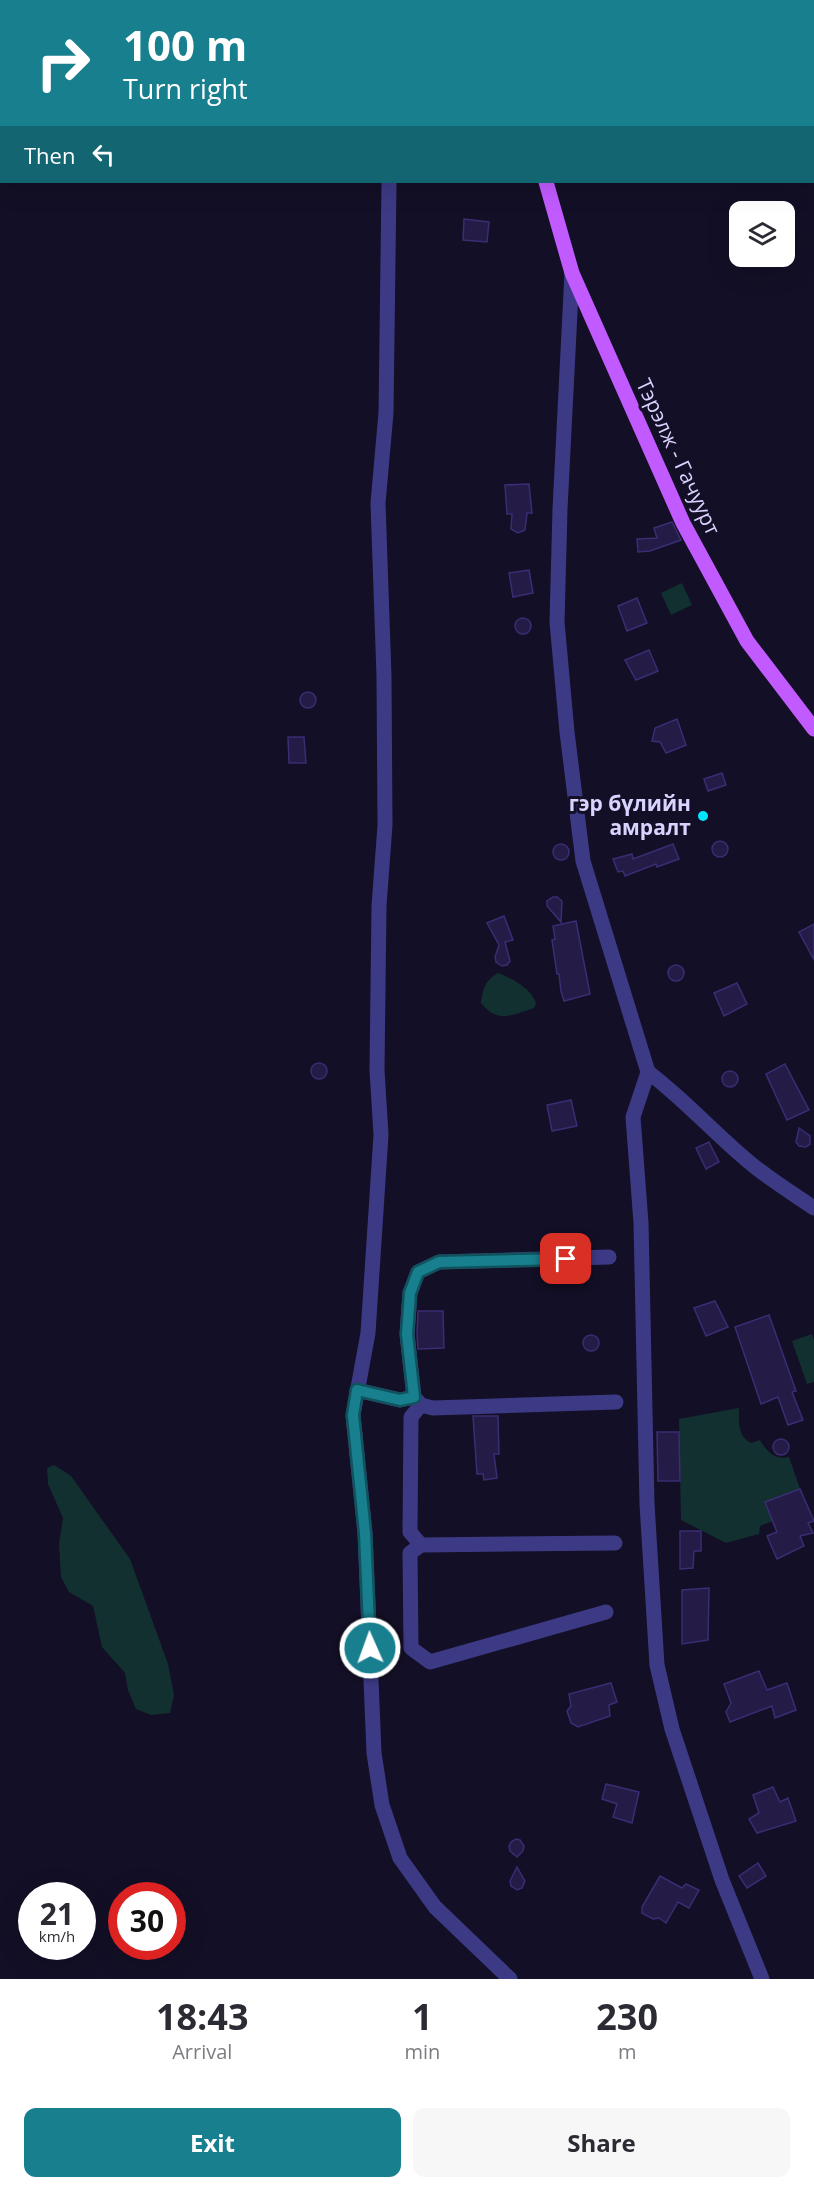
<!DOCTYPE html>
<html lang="en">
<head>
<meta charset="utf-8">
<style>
	:root { --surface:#fff; --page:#f7f7f7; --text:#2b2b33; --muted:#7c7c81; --accent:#187f8f }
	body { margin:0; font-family:"Open Sans",sans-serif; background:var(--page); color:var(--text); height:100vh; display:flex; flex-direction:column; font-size:22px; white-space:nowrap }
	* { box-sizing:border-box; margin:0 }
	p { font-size:20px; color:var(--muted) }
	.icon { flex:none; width:33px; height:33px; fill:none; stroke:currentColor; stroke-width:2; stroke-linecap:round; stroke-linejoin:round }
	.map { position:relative; height:1979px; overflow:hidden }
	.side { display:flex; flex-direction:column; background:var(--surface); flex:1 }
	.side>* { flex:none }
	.guide { position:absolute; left:0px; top:0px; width:814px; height:183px; box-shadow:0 6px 24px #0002; background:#187f8f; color:#fff; overflow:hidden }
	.buttons { position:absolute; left:729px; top:201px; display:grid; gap:12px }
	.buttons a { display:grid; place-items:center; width:66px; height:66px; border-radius:12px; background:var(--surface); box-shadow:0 6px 24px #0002; font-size:30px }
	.speed { position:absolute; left:18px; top:1882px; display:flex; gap:12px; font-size:30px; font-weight:700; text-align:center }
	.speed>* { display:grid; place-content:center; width:78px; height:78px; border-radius:50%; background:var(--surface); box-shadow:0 6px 24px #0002; line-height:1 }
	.speed small { font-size:15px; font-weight:400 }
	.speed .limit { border:9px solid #d22; background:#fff; color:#111 }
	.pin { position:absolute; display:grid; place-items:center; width:51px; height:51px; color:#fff; margin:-26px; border-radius:12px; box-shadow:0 3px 9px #0006 }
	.me { position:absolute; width:66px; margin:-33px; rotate:358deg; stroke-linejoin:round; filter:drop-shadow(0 0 4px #0008) }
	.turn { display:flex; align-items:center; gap:21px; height:126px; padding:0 24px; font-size:27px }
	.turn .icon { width:78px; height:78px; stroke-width:2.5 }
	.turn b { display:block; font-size:42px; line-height:51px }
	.then { display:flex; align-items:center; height:57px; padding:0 24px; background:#0003; gap:12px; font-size:22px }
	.eta { display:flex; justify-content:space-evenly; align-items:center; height:102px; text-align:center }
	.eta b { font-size:36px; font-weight:700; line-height:42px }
	.cta { display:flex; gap:12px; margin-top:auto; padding:12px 24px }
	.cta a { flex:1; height:69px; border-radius:12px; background:var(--accent); color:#fff; font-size:24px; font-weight:700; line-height:69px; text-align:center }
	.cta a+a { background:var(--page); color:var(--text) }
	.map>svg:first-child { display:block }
</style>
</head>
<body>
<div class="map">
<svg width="814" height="1979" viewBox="0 0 814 1979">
	<rect width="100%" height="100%" fill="#130f26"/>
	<g fill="#12302f">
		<polygon points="682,583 692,605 671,615 661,593"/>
		<path d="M498,973C511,978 531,988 536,1003L534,1008C512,1015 498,1024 481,1003C483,989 485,980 498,973Z"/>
		<polygon points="812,1334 814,1340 814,1382 807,1384 792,1341"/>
		<path d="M739,1408C739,1422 737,1435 751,1443L760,1440C767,1452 774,1460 789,1457L800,1489L766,1502L773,1521L760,1526L759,1534L726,1543L681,1520L679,1419Z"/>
		<polygon points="54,1465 71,1476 130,1559 168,1664 174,1695 170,1713 151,1715 136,1709 128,1690 125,1673 102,1647 93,1606 69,1592 61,1577 59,1544 63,1518 48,1484 47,1468"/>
	</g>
	<g fill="#241b47" stroke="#3b2d73" stroke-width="1.5">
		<polygon points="464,219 489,222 487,242 463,240"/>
		<polygon points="529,484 532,513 527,513 525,530 518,533 511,529 512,514 507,514 505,485"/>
		<polygon points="672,522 681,540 650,551 638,552 637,539 657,538 654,528"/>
		<polygon points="529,570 533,593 513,597 509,573"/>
		<polygon points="637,598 647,623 627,631 618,606"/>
		<circle cx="523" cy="626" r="8"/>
		<polygon points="649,650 658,671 636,680 625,660"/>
		<circle cx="308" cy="700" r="8"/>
		<polygon points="677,719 686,745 666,753 660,742 652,741 655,728"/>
		<polygon points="288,737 304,737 306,763 289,763"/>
		<polygon points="722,773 726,785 708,791 704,779"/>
		<circle cx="720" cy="849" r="8"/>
		<polygon points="673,844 679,859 657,867 656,864 625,876 623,871 618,872 613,859 632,854 633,859"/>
		<circle cx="561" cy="852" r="8"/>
		<polygon points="553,897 557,897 562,901 561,922 547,906 547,901"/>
		<polygon points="504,916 513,940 505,942 510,961 507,965 502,966 496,962 495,957 499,945 487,923"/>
		<polygon points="576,921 590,994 564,1001 561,991 559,974 557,974 552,940 555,939 553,926"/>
		<polygon points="814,924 814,960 799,932"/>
		<circle cx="676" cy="973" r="8"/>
		<polygon points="737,983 747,1004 724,1016 714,993"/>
		<circle cx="319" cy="1071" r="8"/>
		<polygon points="785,1064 809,1110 787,1120 766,1074"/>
		<circle cx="730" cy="1079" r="8"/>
		<polygon points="571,1100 577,1126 552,1131 547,1105"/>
		<polygon points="799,1128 810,1136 810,1144 806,1147 799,1146 796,1142"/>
		<polygon points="709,1142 719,1162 706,1169 696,1148"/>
		<polygon points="715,1301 728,1327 706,1336 694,1308"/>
		<polygon points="418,1311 443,1311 444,1348 418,1349 417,1334"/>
		<polygon points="769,1315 796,1391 792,1392 803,1420 788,1425 778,1397 761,1404 735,1327"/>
		<circle cx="591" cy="1343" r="8"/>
		<polygon points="473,1416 498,1416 499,1454 494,1454 497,1478 484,1480 483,1474 477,1474"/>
		<polygon points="657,1432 679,1432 680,1481 658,1481"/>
		<circle cx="781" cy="1447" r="8"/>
		<polygon points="800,1489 814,1521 808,1523 813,1533 800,1536 804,1546 777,1559 767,1536 777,1532 765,1502"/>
		<polygon points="680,1531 701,1531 701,1551 694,1551 693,1568 680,1569"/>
		<polygon points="709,1588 708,1640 682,1644 682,1590"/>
		<polygon points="759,1671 767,1690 787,1683 796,1710 775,1718 772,1706 730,1722 726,1712 731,1703 724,1684"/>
		<polygon points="611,1683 617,1702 609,1705 610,1716 578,1727 571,1723 567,1711 571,1706 569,1694"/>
		<polygon points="606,1784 639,1792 632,1823 613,1817 617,1804 602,1799"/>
		<polygon points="773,1787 780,1802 788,1798 796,1821 757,1833 749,1819 759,1813 753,1795"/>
		<polygon points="516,1839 520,1840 524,1846 523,1851 517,1857 510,1851 509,1846 511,1842"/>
		<polygon points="758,1863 766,1876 747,1888 739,1876"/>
		<polygon points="517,1867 525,1881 522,1888 517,1890 511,1886 510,1881"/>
		<polygon points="660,1876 682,1888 686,1884 699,1890 689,1908 678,1902 666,1923 659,1918 653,1919 642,1913 642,1907"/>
	</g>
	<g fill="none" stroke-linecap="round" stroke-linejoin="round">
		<g stroke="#3d3a85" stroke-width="15">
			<polyline points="416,2 416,0"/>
			<polyline points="389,182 386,413 378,503 384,676 385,825 379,906 377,1070 381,1135 368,1333 353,1415 365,1533 374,1753 382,1805 400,1858 435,1907 510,1979"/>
			<polyline points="572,273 560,509 557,622 567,732 583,861 648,1072 633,1117 641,1223 647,1504 657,1665 672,1729 722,1880 762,1979"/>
			<path d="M648,1072C684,1099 714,1133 749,1162C769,1179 792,1193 814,1208"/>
			<polyline points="609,1257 439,1262 418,1272 410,1293 407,1334 414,1397 421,1405 433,1408 616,1402"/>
			<polyline points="357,1390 400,1400 414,1397"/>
			<polyline points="421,1405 411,1417 410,1532 421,1545 615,1543"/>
			<polyline points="421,1545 410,1553 411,1648 430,1662 606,1612"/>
		</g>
		<g stroke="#c25bff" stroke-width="15">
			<polyline points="532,0 532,2"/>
			<polyline points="546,182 572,273 683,523 747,641 814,729"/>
		</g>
	</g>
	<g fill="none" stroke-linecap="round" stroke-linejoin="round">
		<g stroke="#10535d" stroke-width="15">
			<polyline id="route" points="370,1648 365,1533 353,1415 357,1390 400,1400 414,1397 407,1334 410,1293 418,1272 439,1262 566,1259"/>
		</g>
		<use href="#route" stroke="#187f8f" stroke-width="10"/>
	</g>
	<circle fill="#00e5ff" stroke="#130f26" stroke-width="2" cx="703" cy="816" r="6"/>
	<g text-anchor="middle" stroke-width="6" stroke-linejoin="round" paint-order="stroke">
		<g font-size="21" fill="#d9d4ff" stroke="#130f26">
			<text transform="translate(678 457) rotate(65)" y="7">Тэрэлж - Гачуурт</text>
		</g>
		<g font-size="21" font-weight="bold" fill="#d9d4ff" stroke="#130f26" text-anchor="end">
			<text x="691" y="811">гэр бүлийн<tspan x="691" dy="24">амралт</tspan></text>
		</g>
	</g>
</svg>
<div class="buttons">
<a><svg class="icon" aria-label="layers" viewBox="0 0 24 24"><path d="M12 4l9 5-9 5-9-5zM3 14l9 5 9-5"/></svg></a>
</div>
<div class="speed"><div>21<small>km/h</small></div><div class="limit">30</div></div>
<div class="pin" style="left:566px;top:1259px;background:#d93025"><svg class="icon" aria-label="arrive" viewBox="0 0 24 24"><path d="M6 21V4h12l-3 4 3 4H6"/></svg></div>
<svg class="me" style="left:370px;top:1648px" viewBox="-20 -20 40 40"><circle r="17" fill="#187f8f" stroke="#fff" stroke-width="3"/><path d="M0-11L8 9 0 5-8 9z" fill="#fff"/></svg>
<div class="guide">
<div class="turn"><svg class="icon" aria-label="right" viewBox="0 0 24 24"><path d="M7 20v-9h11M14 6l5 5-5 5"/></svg><div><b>100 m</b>Turn right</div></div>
<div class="then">Then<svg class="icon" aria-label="left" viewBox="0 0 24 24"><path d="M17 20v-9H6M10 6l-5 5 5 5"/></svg></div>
</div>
</div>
<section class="side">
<div class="eta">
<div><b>18:43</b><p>Arrival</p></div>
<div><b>1</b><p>min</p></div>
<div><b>230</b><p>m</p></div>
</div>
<div class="cta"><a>Exit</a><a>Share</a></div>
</section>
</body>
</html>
